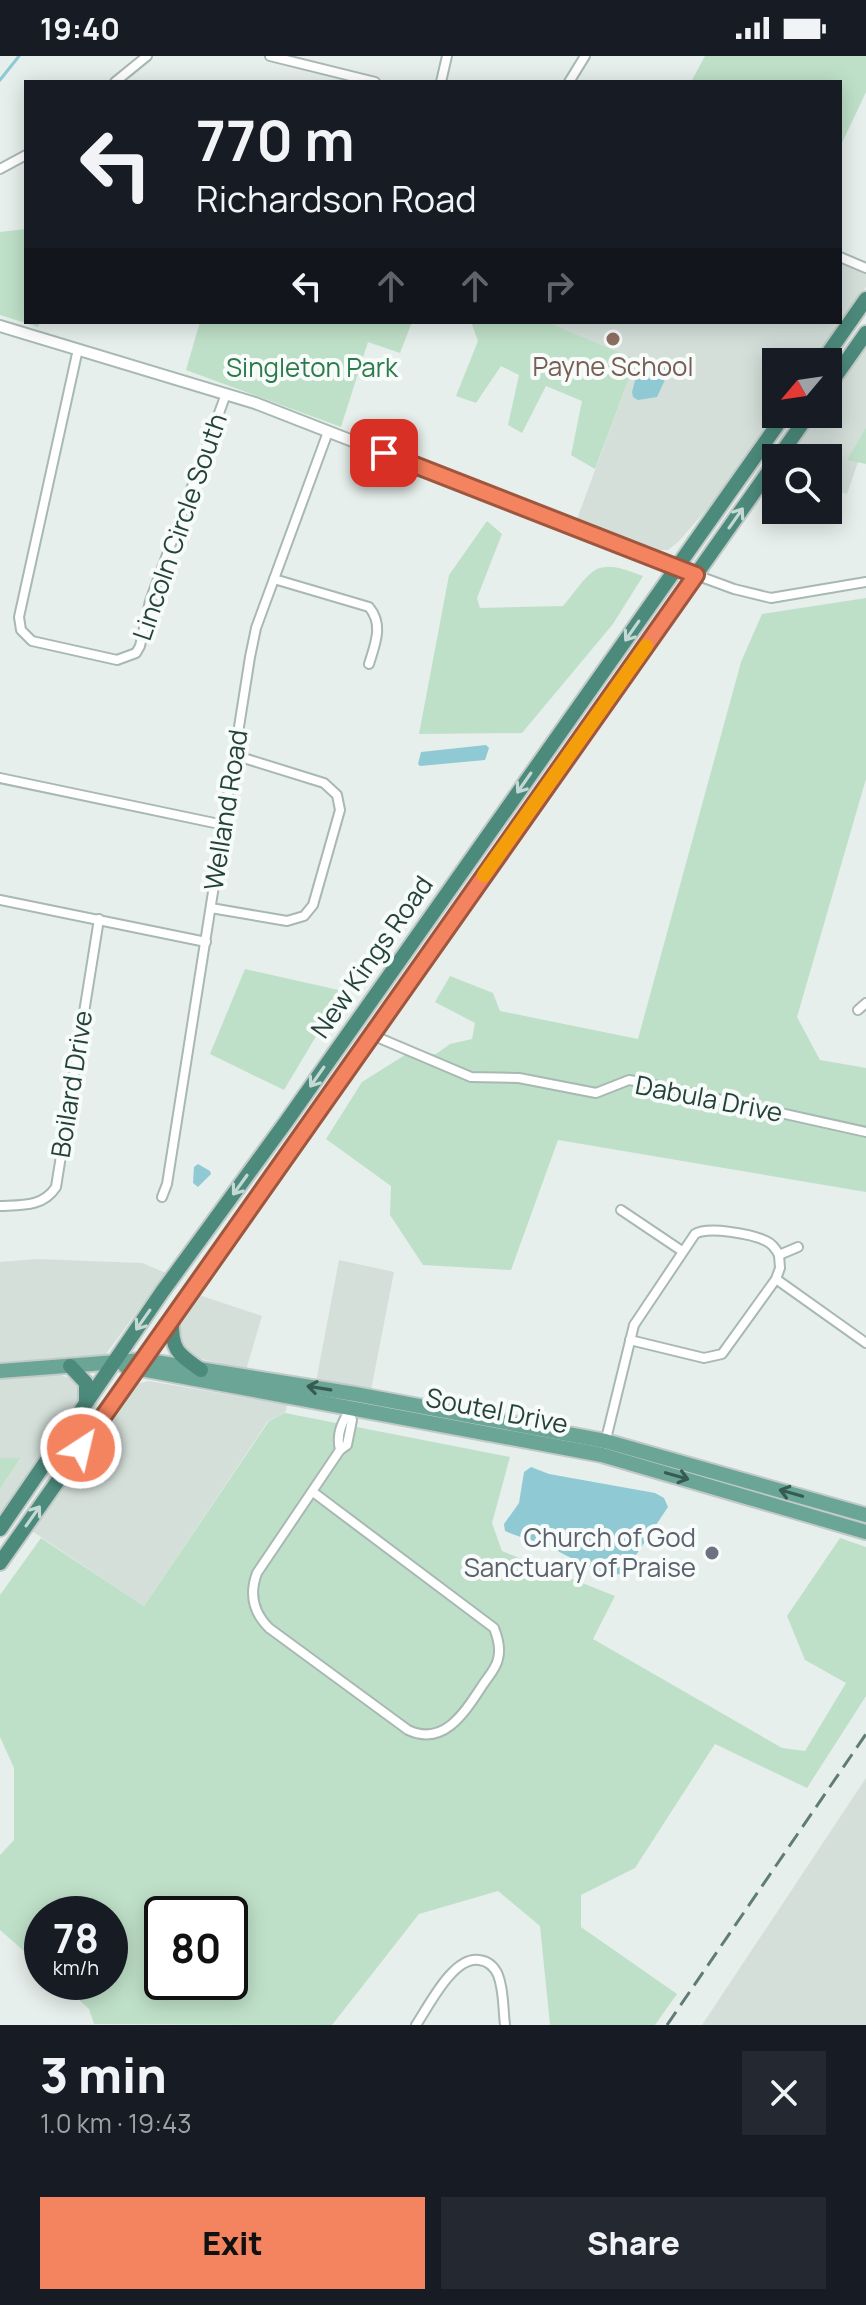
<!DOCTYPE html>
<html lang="en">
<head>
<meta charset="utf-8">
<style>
	:root { --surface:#171b24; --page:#242831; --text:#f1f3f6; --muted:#9ea1a6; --accent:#f4845f }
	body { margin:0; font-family:Manrope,sans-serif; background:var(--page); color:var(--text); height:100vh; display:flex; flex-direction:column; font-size:30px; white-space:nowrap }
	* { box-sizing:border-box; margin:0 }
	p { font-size:26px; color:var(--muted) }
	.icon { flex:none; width:44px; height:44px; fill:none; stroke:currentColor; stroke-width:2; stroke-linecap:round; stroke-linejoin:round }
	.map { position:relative; height:1969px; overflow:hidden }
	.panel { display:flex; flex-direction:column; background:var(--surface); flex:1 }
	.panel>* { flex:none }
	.guide { position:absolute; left:24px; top:24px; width:818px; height:244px; border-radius:0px; box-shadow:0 4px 20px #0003; background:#171b24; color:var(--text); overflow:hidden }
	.needle { width:52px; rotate:241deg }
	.fabs { position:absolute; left:762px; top:292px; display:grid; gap:16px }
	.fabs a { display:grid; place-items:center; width:80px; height:80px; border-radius:0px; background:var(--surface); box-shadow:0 4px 20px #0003; font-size:40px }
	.speed { position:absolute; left:24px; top:1840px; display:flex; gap:16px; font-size:40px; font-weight:700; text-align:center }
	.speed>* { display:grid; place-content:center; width:104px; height:104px; border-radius:50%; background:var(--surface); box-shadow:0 4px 20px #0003; line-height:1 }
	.speed small { font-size:20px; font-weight:400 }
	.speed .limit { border:4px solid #111; border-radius:12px; background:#fff; color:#111 }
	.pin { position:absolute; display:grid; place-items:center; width:68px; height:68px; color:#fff; margin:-34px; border-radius:16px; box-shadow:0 4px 12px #0006 }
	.me { position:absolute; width:88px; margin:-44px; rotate:35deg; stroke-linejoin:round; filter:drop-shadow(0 0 6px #0008) }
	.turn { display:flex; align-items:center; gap:28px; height:168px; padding:0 40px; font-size:36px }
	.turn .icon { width:104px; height:104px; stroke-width:2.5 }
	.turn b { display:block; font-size:56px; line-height:68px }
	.lanes { display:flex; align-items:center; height:76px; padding:0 40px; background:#0003; justify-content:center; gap:40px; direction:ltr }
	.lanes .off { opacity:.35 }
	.round { display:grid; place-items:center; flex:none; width:84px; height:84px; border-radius:0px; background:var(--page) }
	.head { display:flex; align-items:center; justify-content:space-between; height:136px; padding:0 40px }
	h1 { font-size:48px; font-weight:800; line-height:60px }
	.cta { display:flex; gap:16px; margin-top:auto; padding:16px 40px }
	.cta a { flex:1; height:92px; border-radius:0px; background:var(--accent); color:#111; font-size:32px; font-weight:800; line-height:92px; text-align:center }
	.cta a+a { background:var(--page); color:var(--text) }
	.status { display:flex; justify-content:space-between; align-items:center; height:56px; padding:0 40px; background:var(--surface); direction:ltr }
	.status svg { height:22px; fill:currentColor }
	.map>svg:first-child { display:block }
</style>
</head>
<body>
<div class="status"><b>19:40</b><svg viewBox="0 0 49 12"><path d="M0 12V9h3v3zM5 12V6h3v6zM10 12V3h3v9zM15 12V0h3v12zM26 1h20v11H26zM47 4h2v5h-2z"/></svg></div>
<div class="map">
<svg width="866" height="1969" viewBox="0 0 866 1969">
	<rect width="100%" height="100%" fill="#e6efeb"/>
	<g fill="#d4dfda">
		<polygon points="840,206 866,217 866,231 813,306 776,306 776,358 722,436 679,485 668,494 656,494 577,463 631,317 631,301 547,266 840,266"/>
		<polygon points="866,290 866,371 848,403 858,406 847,438 828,432 828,402 787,402 818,358 828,358 828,344"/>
		<polygon points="37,1203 142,1207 166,1217 105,1299 0,1306 0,1206"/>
		<polygon points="339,1204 394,1216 371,1334 316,1326"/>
		<polygon points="199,1239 262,1260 246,1314 186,1299 176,1274"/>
		<polygon points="60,1319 79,1325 81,1345 0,1460 0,1433 21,1403 0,1402 0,1323"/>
		<polygon points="149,1325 287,1349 285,1357 268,1365 144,1550 32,1475 131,1333 136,1328"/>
		<polygon points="866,1722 866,1969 702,1969"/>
	</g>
	<g fill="#bfe0c8" fill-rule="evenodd">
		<polygon points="705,0 866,0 866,36 840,91 840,26 691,26"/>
		<polygon points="26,173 26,266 40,266 38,271 0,259 0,176"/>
		<polygon points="200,266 412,266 400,297 368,286 341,371 186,314"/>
		<polygon points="471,266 547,266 631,301 631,317 595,413 571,399 582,345 546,330 522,377 508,369 519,319 501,310 476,347 456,340 478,285"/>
		<polygon points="866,371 866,408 847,404"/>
		<path d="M487,465L502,478L477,542L480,552L563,550C594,513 593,500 643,520L613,568L522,677L419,678L449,519Z"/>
		<polygon points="866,542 866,723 797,961 820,1004 866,1012 866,1136 558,1084 511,1214 423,1209 390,1159 391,1130 326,1083 362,1026 405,999 436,998 450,988 472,983 475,967 435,946 450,920 493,937 500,955 638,983 741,606 762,558"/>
		<polygon points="245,913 343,935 284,1034 210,998"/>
		<path d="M285,1357L510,1401L492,1467L502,1495L615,1540L593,1583L782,1692L805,1695L846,1627L805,1604L787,1560L840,1482L866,1491V1640L807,1732L715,1688L635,1812L581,1839V1871L677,1938L655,1969H550L540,1870L498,1835L419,1858L332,1969L94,1968L89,1953L59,1926H110V1858H42V1911L0,1874V1799L14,1784V1712L0,1681V1539L41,1482L144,1550L269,1365ZM162,1858H230V1926H162Z"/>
		<polygon points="0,1402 21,1402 0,1433"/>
	</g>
	<g fill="#8ec9d4">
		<polygon points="643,302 652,303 664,309 667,319 657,341 638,344 633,341 632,336 640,306"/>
		<polygon points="486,689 489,692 485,704 420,710 418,708 421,696"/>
		<polygon points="198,1108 210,1115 211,1118 198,1131 193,1127 194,1111"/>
		<path d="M531,1411L549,1418L655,1437L664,1442L668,1451L624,1517C602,1525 563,1494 541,1488C529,1483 518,1481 505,1475L504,1468L519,1447L524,1416Z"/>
	</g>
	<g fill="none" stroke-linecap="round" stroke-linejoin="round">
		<polyline stroke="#8ec9d4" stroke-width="3" points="0,24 19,0"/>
		<g stroke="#a8b8b2" stroke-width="12">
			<g id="minor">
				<polyline points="270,0 375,26"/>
				<polyline points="115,26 147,0"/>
				<polyline points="441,26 447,0"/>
				<polyline points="569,26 585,0"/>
				<polyline points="0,113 26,99"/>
				<polyline points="840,201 866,212"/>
				<polyline points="78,293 19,561 21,574 32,585 117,604 136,597 140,590 150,545 226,338"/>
				<polyline points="696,519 734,533 771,542 866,526"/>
				<path d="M274,523L369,551C384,569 375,588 369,608"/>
				<polyline points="0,722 224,769"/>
				<polyline points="0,844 206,886"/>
				<polyline points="211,852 287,865 304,860 313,849 340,754 337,739 324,727 234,699"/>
				<polyline points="858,954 866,947"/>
				<polyline points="372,979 471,1021 519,1022 596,1037 629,1024 641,1026 866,1076"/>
				<polyline points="162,1141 167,1128 250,601 256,572 328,376"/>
				<path d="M0,1150C22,1149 43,1151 56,1131L99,863"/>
				<polyline points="621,1154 682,1195"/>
				<polyline points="779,1199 798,1191"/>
				<polyline points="776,1223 866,1287"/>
				<polyline points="630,1284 704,1302 722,1298 776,1223 780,1212 779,1199"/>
				<path d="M605,1387L634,1269L695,1178C708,1170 752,1178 766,1185C773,1188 776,1193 779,1199"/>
				<path d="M340,1394C336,1378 342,1367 349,1355"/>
				<path d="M313,1436L494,1572C498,1582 501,1592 498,1603C496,1613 487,1622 482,1630C465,1656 444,1691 408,1674L269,1572C253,1556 249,1538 257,1517L340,1394L347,1389L352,1364L348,1358"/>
				<path d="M416,1969C429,1950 453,1900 479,1904C488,1905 494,1910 498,1919C504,1934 503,1953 505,1969"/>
			</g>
		</g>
		<g stroke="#a8b8b2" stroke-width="14">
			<polyline id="tertiary" points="0,270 255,347 696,519"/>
		</g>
		<g stroke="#c2cac8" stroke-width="18">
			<g id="primary">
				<polyline points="125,1310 602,1399 866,1476"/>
				<polyline points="0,1315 143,1304 355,1338 605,1385 866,1459"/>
			</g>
		</g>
		<g stroke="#c2cac8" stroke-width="18">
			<g id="trunk">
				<polyline points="822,306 866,243"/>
				<polyline points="828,331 866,277"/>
				<polyline points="778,402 809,358"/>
				<path d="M172,1264C171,1294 178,1298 201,1314"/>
				<polyline points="70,1310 86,1327 86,1346"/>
				<polyline points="0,1473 162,1236 286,1066 785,358"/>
				<polyline points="0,1507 776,405"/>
			</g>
		</g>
		<use href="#minor" stroke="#fff" stroke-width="8"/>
		<use href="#tertiary" stroke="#fff" stroke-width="10"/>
		<use href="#primary" stroke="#6aa596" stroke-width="14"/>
		<use href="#trunk" stroke="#4c8a7c" stroke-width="14"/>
		<polyline stroke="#5f7d75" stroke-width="3" stroke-dasharray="16 8" stroke-linecap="butt" points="667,1969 866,1678"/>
	</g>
	<defs><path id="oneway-shaft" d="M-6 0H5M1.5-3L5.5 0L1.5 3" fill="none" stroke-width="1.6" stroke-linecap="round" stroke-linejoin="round" transform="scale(2)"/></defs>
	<g stroke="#c4d9d4">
		<use href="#oneway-shaft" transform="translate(736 462) rotate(-55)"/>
		<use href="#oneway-shaft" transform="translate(632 575) rotate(125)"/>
		<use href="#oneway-shaft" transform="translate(524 727) rotate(125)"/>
		<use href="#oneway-shaft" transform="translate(317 1021) rotate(125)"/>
		<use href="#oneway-shaft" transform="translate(240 1129) rotate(126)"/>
		<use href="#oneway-shaft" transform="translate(143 1264) rotate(125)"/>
		<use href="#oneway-shaft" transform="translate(33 1460) rotate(-55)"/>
	</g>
	<g stroke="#365b51">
		<use href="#oneway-shaft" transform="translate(319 1332) rotate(-171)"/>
		<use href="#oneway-shaft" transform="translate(677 1420) rotate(16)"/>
		<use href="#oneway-shaft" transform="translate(791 1437) rotate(-164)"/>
	</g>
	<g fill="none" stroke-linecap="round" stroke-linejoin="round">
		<g stroke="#9f563e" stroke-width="20">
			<polyline id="route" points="81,1392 696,519 384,397"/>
		</g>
		<use href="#route" stroke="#f4845f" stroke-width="14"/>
		<polyline stroke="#f59e0b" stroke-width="14" points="484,819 646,590"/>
	</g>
	<circle fill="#8d6e63" stroke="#f7fbf9" stroke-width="3" cx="613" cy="283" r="8"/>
	<circle fill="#6b7280" stroke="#f7fbf9" stroke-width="3" cx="712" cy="1497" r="8"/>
	<g text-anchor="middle" stroke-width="8" stroke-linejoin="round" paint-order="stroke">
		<g font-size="26" fill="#785e54" stroke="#f7fbf9">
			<text x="613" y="320">Payne School</text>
		</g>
		<g font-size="26" fill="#2d7a4b" stroke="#f7fbf9">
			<text x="312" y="321">Singleton Park</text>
		</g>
		<g font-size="26" fill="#24423a" stroke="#f7fbf9">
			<text transform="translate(180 471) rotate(-71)" y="9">Lincoln Circle South</text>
			<text transform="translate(226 754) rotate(-81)" y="9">Welland Road</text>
			<text transform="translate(372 901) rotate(-55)" y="9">New Kings Road</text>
			<text transform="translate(72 1028) rotate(-81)" y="9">Boilard Drive</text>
			<text transform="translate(709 1043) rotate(11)" y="9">Dabula Drive</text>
			<text transform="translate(497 1355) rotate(11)" y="9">Soutel Drive</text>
		</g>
		<g font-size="26" fill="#5b616d" stroke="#f7fbf9" text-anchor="end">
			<text x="696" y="1491">Church of God<tspan x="696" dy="30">Sanctuary of Praise</tspan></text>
		</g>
	</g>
</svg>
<div class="fabs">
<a><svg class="needle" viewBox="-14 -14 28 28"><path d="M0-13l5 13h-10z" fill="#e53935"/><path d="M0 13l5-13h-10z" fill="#9ea1a6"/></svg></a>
<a><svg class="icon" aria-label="search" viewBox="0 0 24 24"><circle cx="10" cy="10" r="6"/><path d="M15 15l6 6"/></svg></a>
</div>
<div class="speed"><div>78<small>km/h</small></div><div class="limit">80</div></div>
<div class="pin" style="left:384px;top:397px;background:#d93025"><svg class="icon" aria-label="arrive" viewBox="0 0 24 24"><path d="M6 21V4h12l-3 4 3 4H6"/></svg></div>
<svg class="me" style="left:81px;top:1392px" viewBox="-20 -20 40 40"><circle r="17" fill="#f4845f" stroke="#fff" stroke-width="3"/><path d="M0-11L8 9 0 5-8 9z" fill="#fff"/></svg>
<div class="guide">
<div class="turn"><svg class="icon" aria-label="left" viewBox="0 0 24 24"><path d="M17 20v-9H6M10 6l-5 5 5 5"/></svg><div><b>770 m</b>Richardson Road</div></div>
<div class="lanes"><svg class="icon" aria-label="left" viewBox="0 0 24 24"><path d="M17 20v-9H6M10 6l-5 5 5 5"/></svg><svg class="icon off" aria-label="ahead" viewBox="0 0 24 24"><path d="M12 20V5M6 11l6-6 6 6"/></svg><svg class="icon off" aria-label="ahead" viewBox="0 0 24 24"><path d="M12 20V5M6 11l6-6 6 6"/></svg><svg class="icon off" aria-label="right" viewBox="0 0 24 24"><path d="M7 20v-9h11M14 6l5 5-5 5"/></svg></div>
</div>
</div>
<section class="panel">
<div class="head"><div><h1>3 min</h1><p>1.0 km · 19:43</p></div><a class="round"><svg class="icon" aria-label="close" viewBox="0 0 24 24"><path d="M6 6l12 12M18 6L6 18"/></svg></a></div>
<div class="cta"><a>Exit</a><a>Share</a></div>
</section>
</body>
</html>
